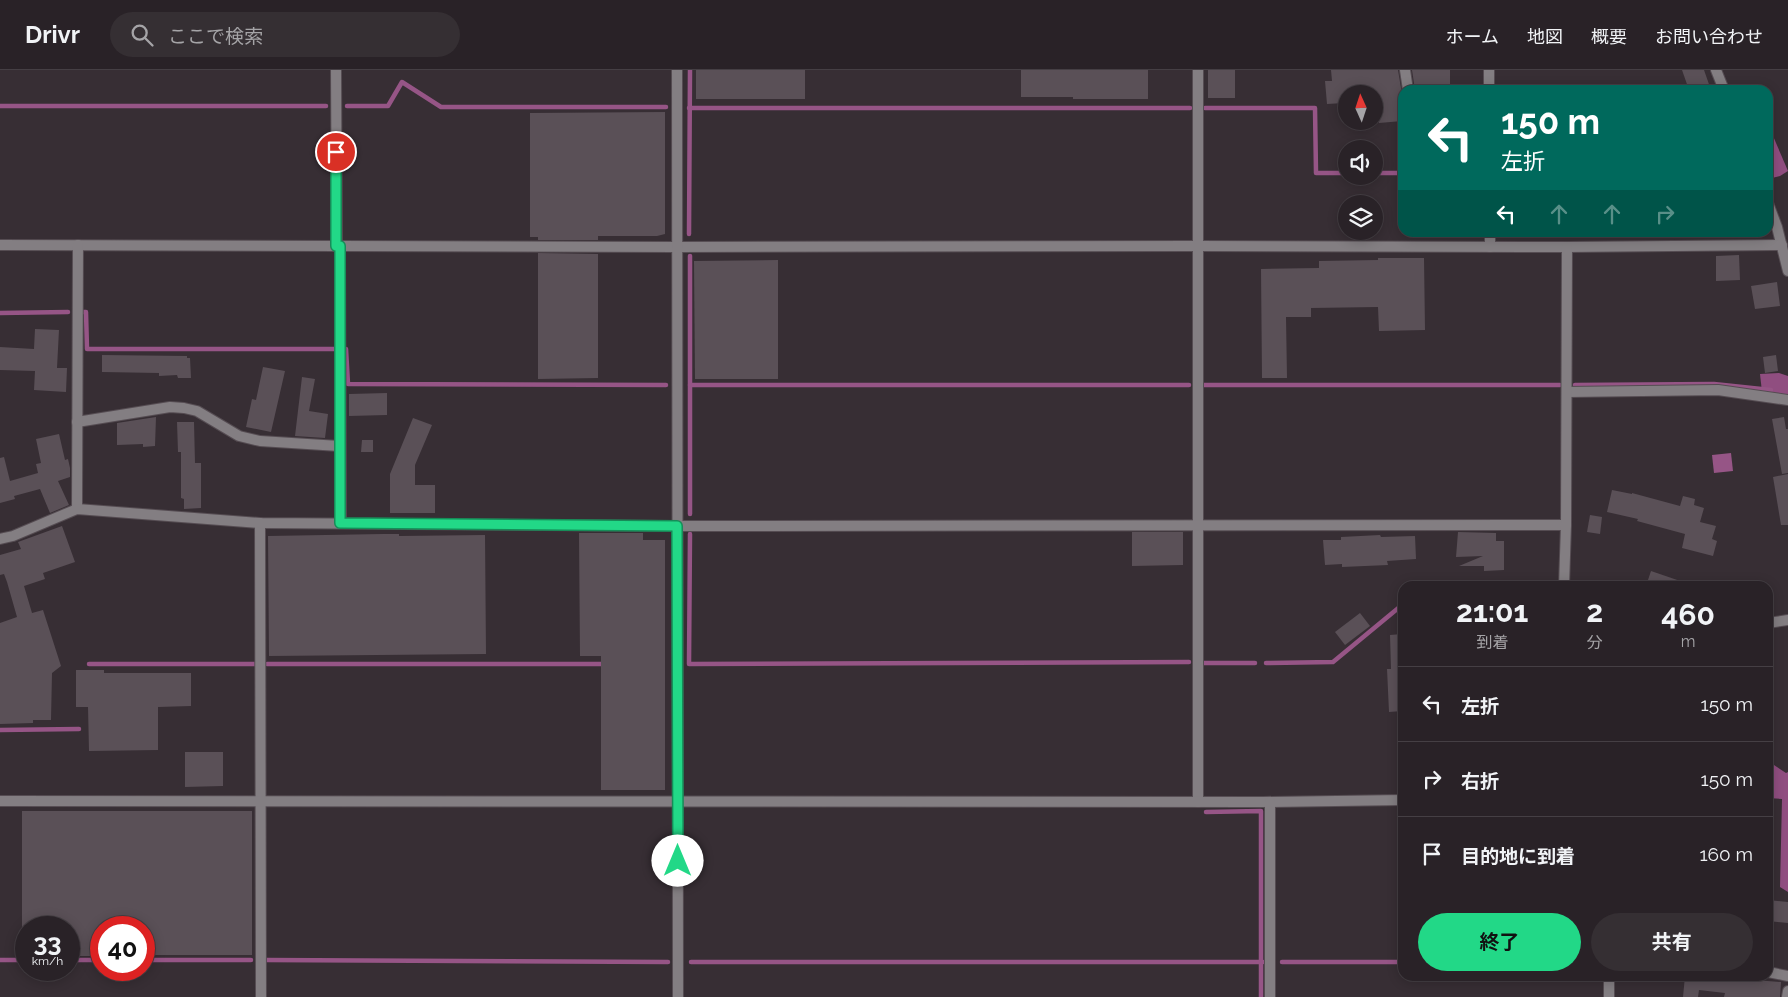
<!DOCTYPE html>
<html lang="ja">
<head>
<meta charset="utf-8">
<style>
	:root { --surface:#292227; --page:#352f33; --text:#f1f3f6; --muted:#a5a4a7; --line:#453f44; --accent:#22d887 }
	body { margin:0; font-family:Raleway,"Noto Sans JP",sans-serif; background:var(--page); color:var(--text); height:100vh; display:flex; flex-direction:column; font-size:19px; white-space:nowrap }
	* { box-sizing:border-box; margin:0 }
	p { font-size:16px; color:var(--muted) }
	.icon { flex:none; width:28px; height:28px; fill:none; stroke:currentColor; stroke-width:2; stroke-linecap:round; stroke-linejoin:round }
	.map { position:relative; flex:1; overflow:hidden }
	.panel { position:absolute; left:1398px; top:511px; width:375px; height:400px; display:flex; flex-direction:column; background:var(--surface); border-radius:15px; box-shadow:0 2px 12px #0003,0 0 0 1px var(--line) }
	.panel>* { flex:none }
	.top-card { position:absolute; left:1398px; top:15px; width:375px; height:152px; border-radius:15px; box-shadow:0 2px 12px #0003,0 0 0 1px var(--line); background:#00695c; color:#fff; overflow:hidden }
	.needle { width:32px; rotate:357deg }
	.tools { position:absolute; left:1338px; top:15px; display:grid; gap:10px }
	.tools a { display:grid; place-items:center; width:45px; height:45px; border-radius:50%; background:var(--surface); box-shadow:0 2px 12px #0003,0 0 0 1px var(--line); font-size:25px }
	.speed { position:absolute; left:15px; top:846px; display:flex; gap:10px; font-size:25px; font-weight:700; text-align:center }
	.speed>* { display:grid; place-content:center; width:65px; height:65px; border-radius:50%; background:var(--surface); box-shadow:0 2px 12px #0003,0 0 0 1px var(--line); line-height:1 }
	.speed small { font-size:12px; font-weight:400 }
	.speed .limit { border:8px solid #d22; background:#fff; color:#111 }
	.pin { position:absolute; display:grid; place-items:center; width:42px; height:42px; color:#fff; margin:-21px; border:2px solid #fff; border-radius:50%; box-shadow:0 1px 5px #0007 }
	.me { position:absolute; width:55px; margin:-28px; rotate:0deg; stroke-linejoin:round; filter:drop-shadow(0 0 4px #0008) }
	.turn { display:flex; align-items:center; gap:18px; height:105px; padding:0 20px; font-size:22px }
	.turn .icon { width:65px; height:65px; stroke-width:2.5 }
	.turn b { display:block; font-size:35px; line-height:42px }
	.lanes { display:flex; align-items:center; height:48px; padding:0 20px; background:#0003; justify-content:center; gap:25px; direction:ltr }
	.lanes .off { opacity:.35 }
	.eta { display:flex; justify-content:space-evenly; align-items:center; height:85px; text-align:center }
	.eta b { font-size:30px; font-weight:700; line-height:35px }
	.action { display:flex; gap:10px; margin-top:auto; padding:10px 20px }
	.action a { flex:1; height:58px; border-radius:30px; background:var(--accent); color:#111; font-size:20px; font-weight:700; line-height:58px; text-align:center }
	.action a+a { background:var(--page); color:var(--text) }
	ul { padding:0; list-style:none }
	li { display:flex; align-items:center; gap:15px; height:75px; padding:0 20px; border-top:1px solid var(--line) }
	li div { flex:1 }
	li b { display:block; font-size:19px }
	li em { font-style:normal }
	header { display:flex; align-items:center; gap:30px; box-sizing:border-box; height:70px; padding:0 25px; background:var(--surface); border-bottom:1px solid var(--line) }
	header strong { font-size:24px }
	nav { display:flex; gap:28px; margin-inline-start:auto; font-size:18px }
	.search { width:350px; height:45px; background:var(--page); display:flex; align-items:center; gap:12px; box-sizing:border-box; padding:0 18px; border-radius:28px; color:var(--muted); font-size:19px }
	.map>svg:first-child { display:block }
</style>
</head>
<body>
<header>
<strong>Drivr</strong>
<div class="search"><svg class="icon" aria-label="search" viewBox="0 0 24 24"><circle cx="10" cy="10" r="6"/><path d="M15 15l6 6"/></svg>ここで検索</div>
<nav><a>ホーム</a><a>地図</a><a>概要</a><a>お問い合わせ</a></nav>
</header>
<div class="map">
<svg width="1788" height="927" viewBox="0 0 1788 927">
	<rect width="100%" height="100%" fill="#372e34"/>
	<g fill="#904e80">
		<polygon points="1770,59 1788,101 1780,106 1768,109 1768,60"/>
		<polygon points="1779,303 1788,306 1788,325 1762,322 1760,304"/>
		<polygon points="1768,691 1786,703 1788,702 1788,835 1788,822 1780,817 1782,729 1768,728"/>
	</g>
	<polygon fill="#965586" points="1731,383 1733,401 1714,403 1712,385"/>
	<g fill="none" stroke-linecap="round" stroke-linejoin="round">
		<g stroke="#965586" stroke-width="4.5">
			<polyline points="0,36 326,36"/>
			<polyline points="347,36 388,36 402,12 441,37 666,37"/>
			<polyline points="689,38 1190,38"/>
			<polyline points="1205,38 1315,38 1316,103 1346,103"/>
			<polyline points="1374,103 1402,103"/>
			<polyline points="689,164 690,0"/>
			<polyline points="690,186 690,444"/>
			<polyline points="83,242 86,242 87,279 335,279"/>
			<polyline points="0,243 68,242"/>
			<polyline points="344,279 346,279 348,314 666,315"/>
			<polyline points="690,315 1189,315"/>
			<polyline points="1204,315 1560,315"/>
			<polyline points="1575,315 1714,314 1771,320"/>
			<polyline points="690,464 689,594 1189,592"/>
			<polyline points="1204,593 1255,593"/>
			<polyline points="1266,593 1333,592 1402,535"/>
			<polyline points="89,594 256,594"/>
			<polyline points="267,594 605,594"/>
			<polyline points="0,660 79,659"/>
			<polyline points="1206,742 1261,741 1261,927"/>
			<polyline points="0,890 26,890"/>
			<polyline points="69,890 101,890"/>
			<polyline points="144,890 251,890"/>
			<polyline points="266,890 668,892"/>
			<polyline points="691,892 1263,892"/>
			<polyline points="1282,892 1402,892"/>
		</g>
	</g>
	<g fill="#5a5057">
		<rect x="696" y="0" width="109" height="29"/>
		<polygon points="1021,0 1148,0 1148,29 1073,29 1073,27 1021,27"/>
		<rect x="1208" y="0" width="27" height="28"/>
		<polygon points="1331,0 1398,0 1402,24 1402,51 1379,53 1377,33 1374,34 1373,23 1343,24 1344,33 1327,34 1325,11 1332,11"/>
		<polygon points="1412,0 1450,0 1450,20 1415,20"/>
		<polygon points="1682,0 1704,0 1711,20 1689,20"/>
		<polygon points="665,42 665,164 657,166 598,166 598,170 538,170 538,167 530,167 530,43"/>
		<polygon points="538,183 598,184 598,308 538,309"/>
		<polygon points="1739,185 1740,210 1716,211 1716,186"/>
		<polygon points="1378,188 1424,188 1425,260 1379,261 1378,237 1311,238 1311,247 1286,247 1287,308 1262,308 1261,199 1319,198 1319,191 1378,190"/>
		<polygon points="778,190 778,309 695,309 694,191"/>
		<polygon points="1777,212 1780,236 1755,239 1751,216"/>
		<polygon points="35,259 59,260 57,298 67,298 66,322 34,320 35,301 0,300 0,277 34,279"/>
		<polygon points="102,285 187,286 187,288 190,288 191,308 178,308 177,305 159,306 159,303 102,302"/>
		<polygon points="1776,285 1778,301 1765,303 1763,287"/>
		<polygon points="263,297 285,301 271,362 246,357 252,329 256,330"/>
		<polygon points="302,307 315,309 309,341 328,344 325,368 295,366"/>
		<polygon points="387,323 387,345 349,346 349,324"/>
		<polygon points="156,347 155,376 143,377 143,374 117,375 117,353"/>
		<polygon points="1784,347 1786,359 1788,359 1788,403 1782,404 1772,349"/>
		<polygon points="413,348 432,355 415,395 415,415 435,415 435,443 390,443 390,404"/>
		<polygon points="177,352 194,352 195,393 201,393 201,438 184,439 184,429 181,428 181,382 178,382"/>
		<polygon points="59,364 65,390 68,389 70,398 70,407 58,411 69,435 50,443 40,419 14,426 15,429 0,433 0,388 4,387 10,411 38,403 36,394 41,393 36,369"/>
		<polygon points="362,370 373,370 373,382 361,382"/>
		<polygon points="1788,404 1788,455 1781,455 1773,407"/>
		<polygon points="1612,420 1632,424 1632,423 1680,436 1683,426 1695,429 1694,435 1704,438 1700,452 1716,456 1712,469 1717,471 1713,486 1682,478 1685,464 1637,451 1638,449 1607,442"/>
		<polygon points="1590,445 1602,447 1600,464 1587,462"/>
		<polygon points="62,456 75,492 43,503 45,509 24,516 32,543 43,540 61,596 52,603 51,650 33,650 33,653 0,654 0,553 17,547 7,512 4,504 0,505 0,485 21,479 18,472"/>
		<polygon points="1132,462 1183,462 1183,495 1132,496"/>
		<polygon points="1458,462 1496,463 1496,471 1504,471 1504,500 1484,501 1484,496 1459,496 1483,486 1456,487"/>
		<polygon points="579,463 643,463 643,470 665,470 665,720 601,720 601,586 580,586"/>
		<polygon points="383,464 399,464 399,466 485,465 486,584 269,586 268,466"/>
		<polygon points="1380,465 1381,467 1415,466 1416,489 1387,491 1388,495 1342,497 1342,494 1325,495 1323,470 1341,470 1341,467"/>
		<polygon points="1651,501 1689,514 1689,516 1646,516"/>
		<polygon points="1360,543 1370,556 1345,575 1335,562"/>
		<polygon points="1402,564 1402,641 1389,642 1387,599 1391,599 1390,565"/>
		<polygon points="76,600 104,600 104,603 191,603 191,636 158,637 158,680 89,681 88,637 76,637"/>
		<polygon points="185,682 223,682 223,716 185,717"/>
		<polygon points="22,741 252,741 252,885 144,885 144,858 101,858 101,886 69,886 69,858 22,858"/>
		<polygon points="1768,830 1788,832 1788,853 1768,851"/>
		<polygon points="1685,906 1742,906 1742,909 1781,912 1780,927 1724,927 1725,923 1699,920 1698,927 1683,927"/>
	</g>
	<g fill="none" stroke-linecap="round" stroke-linejoin="round">
		<g stroke="#554c52" stroke-width="12">
			<g id="minor">
				<polyline points="336,0 337,176"/>
				<polyline points="1198,0 1198,732"/>
				<polyline points="1405,0 1408,20"/>
				<polyline points="1489,0 1489,20"/>
				<polyline points="1716,0 1724,20"/>
				<polyline points="1768,133 1777,157 1788,201"/>
				<polyline points="1490,162 1490,177"/>
				<polyline points="0,175 677,177 1199,176 1567,177 1782,175"/>
				<polyline points="340,176 341,453"/>
				<polyline points="1567,322 1718,320 1788,330"/>
				<polyline points="77,352 170,337 184,338 197,341 239,366 260,371 339,376"/>
				<polyline points="77,439 78,175"/>
				<polyline points="260,453 261,927"/>
				<polyline points="0,469 13,466 77,439 260,453 677,456 1566,455"/>
				<polyline points="1564,516 1566,455 1567,177"/>
				<polyline points="1768,553 1788,550"/>
				<polyline points="0,731 1263,732 1402,730"/>
				<polyline points="1768,902 1788,906"/>
				<polyline points="1609,906 1609,927"/>
				<polyline points="1270,927 1270,732"/>
				<polyline points="1787,927 1788,921"/>
			</g>
		</g>
		<g stroke="#554c52" stroke-width="12">
			<polyline id="tertiary" points="677,0 678,927"/>
		</g>
		<use href="#minor" stroke="#837e82" stroke-width="10"/>
		<use href="#tertiary" stroke="#837e82" stroke-width="10"/>
	</g>
	<g fill="none" stroke-linecap="round" stroke-linejoin="round">
		<g stroke="#168c58" stroke-width="12">
			<polyline id="route" points="336,82 336,176 340,176 340,453 677,456 678,791"/>
		</g>
		<use href="#route" stroke="#22d887" stroke-width="9"/>
	</g>
</svg>
<div class="tools">
<a><svg class="needle" viewBox="-14 -14 28 28"><path d="M0-13l5 13h-10z" fill="#e53935"/><path d="M0 13l5-13h-10z" fill="#a5a4a7"/></svg></a>
<a><svg class="icon" aria-label="sound" viewBox="0 0 24 24"><path d="M4 9h4l5-4v14l-5-4H4zM17 9q2 3 0 6"/></svg></a>
<a><svg class="icon" aria-label="layers" viewBox="0 0 24 24"><path d="M12 4l9 5-9 5-9-5zM3 14l9 5 9-5"/></svg></a>
</div>
<div class="speed"><div>33<small>km/h</small></div><div class="limit">40</div></div>
<div class="pin" style="left:336px;top:82px;background:#d93025"><svg class="icon" aria-label="arrive" viewBox="0 0 24 24"><path d="M6 21V4h12l-3 4 3 4H6"/></svg></div>
<svg class="me" style="left:678px;top:791px" viewBox="-20 -20 40 40"><circle r="19" fill="#fff"/><path d="M0-13L10 11 0 6-10 11z" fill="#22d887"/></svg>
<div class="top-card">
<div class="turn"><svg class="icon" aria-label="left" viewBox="0 0 24 24"><path d="M17 20v-9H6M10 6l-5 5 5 5"/></svg><div><b>150 m</b>左折</div></div>
<div class="lanes"><svg class="icon" aria-label="left" viewBox="0 0 24 24"><path d="M17 20v-9H6M10 6l-5 5 5 5"/></svg><svg class="icon off" aria-label="ahead" viewBox="0 0 24 24"><path d="M12 20V5M6 11l6-6 6 6"/></svg><svg class="icon off" aria-label="ahead" viewBox="0 0 24 24"><path d="M12 20V5M6 11l6-6 6 6"/></svg><svg class="icon off" aria-label="right" viewBox="0 0 24 24"><path d="M7 20v-9h11M14 6l5 5-5 5"/></svg></div>
</div>
<section class="panel">
<div class="eta">
<div><b>21:01</b><p>到着</p></div>
<div><b>2</b><p>分</p></div>
<div><b>460</b><p>m</p></div>
</div>
<ul>
<li><svg class="icon" aria-label="left" viewBox="0 0 24 24"><path d="M17 20v-9H6M10 6l-5 5 5 5"/></svg><div><b>左折</b></div><em>150 m</em></li>
<li><svg class="icon" aria-label="right" viewBox="0 0 24 24"><path d="M7 20v-9h11M14 6l5 5-5 5"/></svg><div><b>右折</b></div><em>150 m</em></li>
<li><svg class="icon" aria-label="arrive" viewBox="0 0 24 24"><path d="M6 21V4h12l-3 4 3 4H6"/></svg><div><b>目的地に到着</b></div><em>160 m</em></li>
</ul>
<div class="action"><a>終了</a><a>共有</a></div>
</section>
</div>
</body>
</html>
